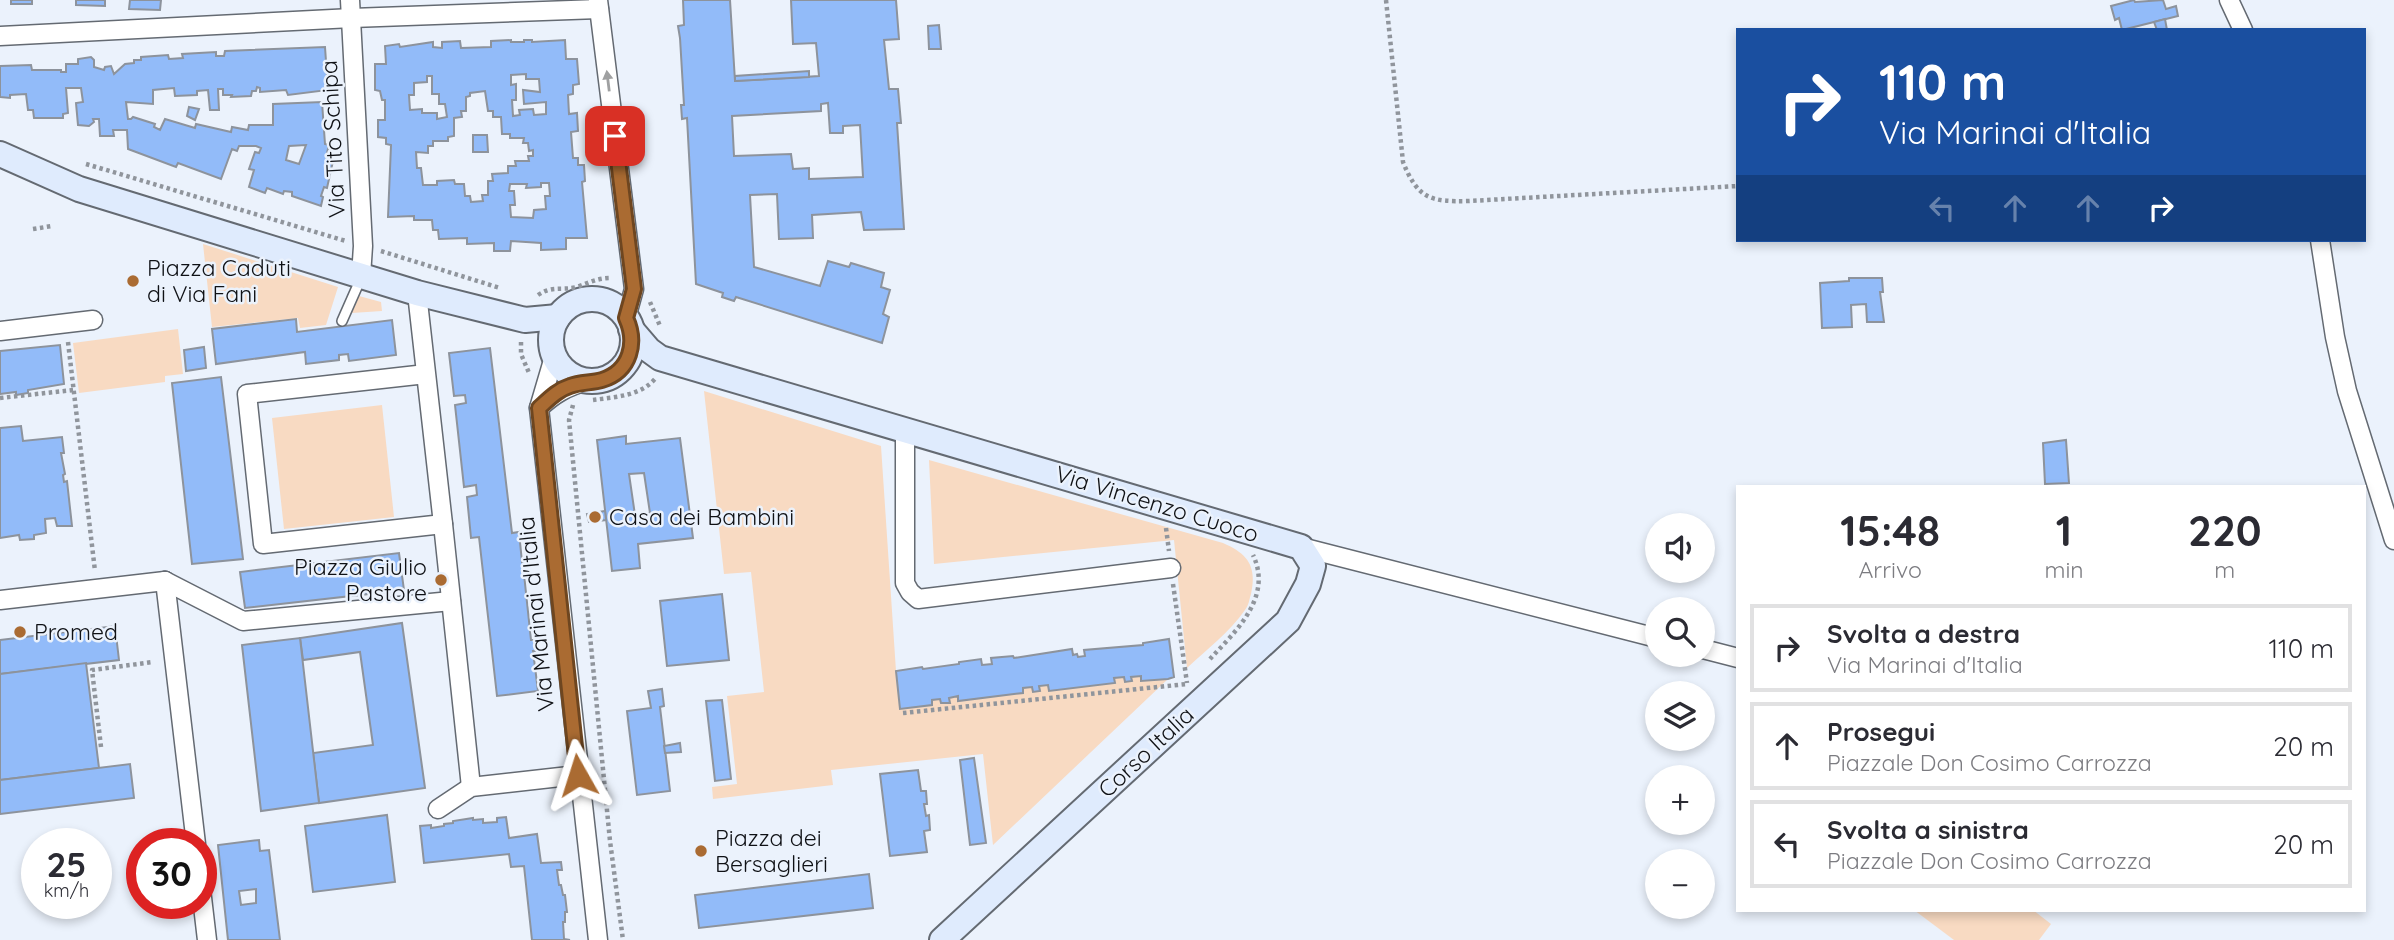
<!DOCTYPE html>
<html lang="it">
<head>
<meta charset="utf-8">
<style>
	:root { --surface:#fff; --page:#f2f2f3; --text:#2b2b33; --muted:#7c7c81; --line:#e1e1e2 }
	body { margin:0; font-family:Quicksand,sans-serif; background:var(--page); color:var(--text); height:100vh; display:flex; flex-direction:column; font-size:26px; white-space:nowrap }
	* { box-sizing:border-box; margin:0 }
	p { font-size:23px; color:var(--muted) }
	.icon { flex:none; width:38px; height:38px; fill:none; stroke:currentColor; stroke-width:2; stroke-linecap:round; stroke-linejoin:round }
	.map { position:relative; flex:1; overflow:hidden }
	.drawer { position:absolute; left:1736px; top:485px; width:630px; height:427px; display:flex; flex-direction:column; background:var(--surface); border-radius:0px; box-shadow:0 4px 10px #0003 }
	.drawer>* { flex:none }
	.guide { position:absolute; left:1736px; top:28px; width:630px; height:214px; border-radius:0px; box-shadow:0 4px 10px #0003; background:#1a4fa0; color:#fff; overflow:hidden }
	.fabs { position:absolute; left:1645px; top:513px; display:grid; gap:14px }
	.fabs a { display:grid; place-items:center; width:70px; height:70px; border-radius:50%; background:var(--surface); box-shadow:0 4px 10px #0003; font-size:35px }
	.speed { position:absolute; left:21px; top:828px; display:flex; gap:14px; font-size:35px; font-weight:700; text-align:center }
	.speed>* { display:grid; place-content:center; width:91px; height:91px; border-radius:50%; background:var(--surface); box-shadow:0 4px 10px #0003; line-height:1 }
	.speed small { font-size:18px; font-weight:400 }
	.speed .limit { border:10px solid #d22; background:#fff; color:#111 }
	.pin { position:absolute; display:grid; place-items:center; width:60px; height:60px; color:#fff; margin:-30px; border-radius:14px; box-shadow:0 4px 10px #0006 }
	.me { position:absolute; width:77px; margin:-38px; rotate:354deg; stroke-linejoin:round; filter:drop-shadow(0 0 5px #0008) }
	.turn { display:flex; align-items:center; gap:24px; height:147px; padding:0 28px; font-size:32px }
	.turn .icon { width:91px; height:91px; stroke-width:2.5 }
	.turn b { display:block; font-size:49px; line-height:60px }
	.lanes { display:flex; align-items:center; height:66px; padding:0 28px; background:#0003; justify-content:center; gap:35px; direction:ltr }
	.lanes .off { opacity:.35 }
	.eta { display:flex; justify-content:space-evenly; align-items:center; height:119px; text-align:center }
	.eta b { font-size:42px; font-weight:700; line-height:49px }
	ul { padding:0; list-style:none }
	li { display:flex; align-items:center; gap:21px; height:88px; margin:0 14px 10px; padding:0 14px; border:4px solid var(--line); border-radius:0px }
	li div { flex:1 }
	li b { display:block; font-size:26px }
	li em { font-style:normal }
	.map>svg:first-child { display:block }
</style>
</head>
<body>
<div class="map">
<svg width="2394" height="940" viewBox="0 0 2394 940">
	<rect width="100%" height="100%" fill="#ebf2fc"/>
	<g fill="#f8dac2">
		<polygon points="203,244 338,287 326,325 300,328 298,318 212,327"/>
		<polygon points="359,296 381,302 382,311 352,313"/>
		<polygon points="178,329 183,374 165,376 165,382 79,393 73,343"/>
		<polygon points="704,391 881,446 896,671 932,705 932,700 940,699 941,703 949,703 949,698 958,696 959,701 1023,693 1023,688 1032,687 1033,692 1039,691 1039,686 1048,685 1049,691 1114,683 1114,678 1124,677 1125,681 1131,681 1131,677 1141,676 1141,680 1168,679 993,845 983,754 831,770 833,785 713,799 712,787 737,784 727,696 764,692 751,572 724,574"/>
		<polygon points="382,405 394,517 284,529 272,418"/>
		<path d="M929,460L1223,543C1248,554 1257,566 1251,594C1249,600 1249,605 1245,610C1230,632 1206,650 1187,668L1174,540L934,564Z"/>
		<polygon points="1914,910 2033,910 2051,924 2039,940 1954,940"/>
	</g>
	<g fill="#92bbf9" stroke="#8d939c" stroke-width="2" fill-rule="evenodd">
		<rect x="11" y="0" width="21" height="4"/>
		<polygon points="76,0 105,0 105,6 76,5"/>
		<polygon points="130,0 161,0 160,10 129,9"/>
		<path d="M683,0H730L735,81L819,76L816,43L793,44L791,0H896L899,39L884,40L889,89H898L901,123H897L904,229L864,230L861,212L812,215L813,238L779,239L777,194L750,195L754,267L820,286L828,261L849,267L851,263L884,273L881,287L890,290L883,314L889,317L882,343L736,297L734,301L722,297L723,293L696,284L687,118L682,119L681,105H684L680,38L678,26L684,25ZM828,103L830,133H843V126L860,125L863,177L809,179V168L793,169L791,154L734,156L732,116L821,111V104Z"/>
		<polygon points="2134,0 2135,2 2163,0 2166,9 2176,6 2178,16 2122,30 2119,18 2115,20 2111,6"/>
		<polygon points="2165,19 2167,30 2157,30 2154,22"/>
		<polygon points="939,25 941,49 929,49 928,26"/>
		<path d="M511,40V42H524V40H532V42L565,40L566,59H577L579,84L573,85V94L568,95L569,114L577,113L578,131L571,132L573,158H578V165H584L585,181L582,182L587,238H566V249L541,250V243L511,241L510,251H494V243L467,244V238L439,239L438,230H433L432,220H414V216L388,217L391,145L386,144V138L378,137V120H385V100H382L380,91L375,90V64H386L385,46L399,44L400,47L433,42V47L442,48V42L460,41L461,48L491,47V41ZM526,74V79H539L540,92L523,90L524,104L546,102V114L534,115L533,109L519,110L520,115L513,116L512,100H516V84L511,85V75ZM427,76H432V94H439V104H445L447,117L437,119V113H422V109L410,110L409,95H414V83L427,82ZM485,91L488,111H493V117H501L502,134H510V138H524L523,143H528L529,151L533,150V156H528L529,161H515L516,166H508V173L492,174L493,181H488V195H482L483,201L471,202L470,196H465L464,184H455L454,180L437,181V185H423L421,168H417L416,152L428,153V146H433V141H448V137L454,136V118L462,117L461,111H466V97L470,96V93ZM541,183H549L550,196H545L546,209L534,210L533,218L511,217L510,205H515L514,191H509L510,184H527L526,188L541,187Z"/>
		<path d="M325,47L328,90L288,95L286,90L260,92V88L257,87L256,91H252L251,96L231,97L232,95H223V89H218L219,110H210L208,90L197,91V95L175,96L174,88L153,90V104L126,102L128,119H131L133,117L155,124L154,127L160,130L165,119L195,128L196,124L231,132L232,127L248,130L249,125H273V104L322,102L325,144L329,145L326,157L333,161L327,188L324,187L321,196L323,197L321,206L292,196V192L284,191L283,194L267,188L265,193L249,187L254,170L249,169L255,152L259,153L261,148L256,146H239L237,151L232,149L221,179L178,163L176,167L128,149L127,130H113L114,136H100L99,119H93L94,122L89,126L78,125L76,103L83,102L81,88H66L68,113L63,114V118H34L33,110H28L26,94L10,95V98L0,97V66L31,65L32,70H61V72H66V64H78V59L91,57L94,60V67L104,70L105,67L111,66L114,74L125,64L134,63V60H141V57L168,55L169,59L183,58L182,54L216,52V56H224L225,51ZM306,145L299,164L286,160L289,146Z"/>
		<polygon points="809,71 809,77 735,81 735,76"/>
		<polygon points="189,107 199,109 195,120 187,116"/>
		<polygon points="473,135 487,135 488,152 473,152"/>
		<polygon points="1849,278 1882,278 1883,292 1880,292 1884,322 1867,322 1866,304 1851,305 1852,327 1822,328 1820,283 1849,281"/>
		<polygon points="296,319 297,332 392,320 396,355 349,361 348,354 339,355 339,360 306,364 305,352 216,364 212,329"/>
		<polygon points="60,345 64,384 28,390 28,393 16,395 16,392 0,394 0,351"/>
		<polygon points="204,347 206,368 186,371 184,350"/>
		<polygon points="490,348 512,533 519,532 522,562 526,561 528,573 524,574 531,640 534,640 536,651 533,651 538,691 497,696 479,537 471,538 467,497 477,495 476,485 464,487 455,405 466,403 465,395 454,396 449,353"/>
		<polygon points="221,377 243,559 192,564 172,383"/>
		<polygon points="21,426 23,441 62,437 64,453 61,453 65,474 63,475 64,482 67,481 72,526 57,526 55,518 45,519 46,533 34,535 34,539 20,540 19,535 0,538 0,428"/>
		<path d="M626,436V444L680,438L693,538L638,544L640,568L612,571L597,440ZM644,473L650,513L635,515L629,474Z"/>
		<polygon points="2066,440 2069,483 2045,484 2043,443"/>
		<polygon points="605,511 606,520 589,522 587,514"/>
		<polygon points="399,553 404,590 245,608 240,572"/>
		<polygon points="722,594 729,660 667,666 660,601"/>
		<polygon points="402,623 425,788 319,803 313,753 373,745 360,652 303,660 300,638"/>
		<polygon points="115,626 119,660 0,674 0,640"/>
		<polygon points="300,638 319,803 261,811 242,645"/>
		<polygon points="1169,639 1174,677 1168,679 1141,681 1141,676 1131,677 1132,681 1125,682 1124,677 1114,678 1115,683 1049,691 1048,685 1039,686 1040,691 1033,692 1032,687 1023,688 1023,693 958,701 958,696 949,698 950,703 941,703 940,699 932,700 932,705 900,709 896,671 922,667 923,669 959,664 959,662 981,659 982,665 992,664 991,658 1013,656 1014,658 1072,649 1073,655 1077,654 1078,657 1085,656 1084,650 1143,645 1143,643"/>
		<polygon points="86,663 99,768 0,780 0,674"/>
		<polygon points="662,689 664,706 660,707 670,791 637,795 627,711 651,708 648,691"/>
		<polygon points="722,700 731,779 715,781 706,701"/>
		<polygon points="680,743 681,752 665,753 664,746"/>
		<polygon points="974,758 986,843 970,845 960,760"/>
		<polygon points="130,764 134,798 0,814 0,780"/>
		<polygon points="918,770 921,791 926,791 927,804 924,804 926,816 929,815 930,830 924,831 927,852 890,856 880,774"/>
		<polygon points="387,815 395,882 313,892 305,826"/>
		<polygon points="506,817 509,838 537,834 541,863 561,862 562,870 557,870 559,885 561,885 563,895 565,895 567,912 565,912 565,922 563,922 564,939 570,940 532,940 524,866 511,867 509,854 424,863 420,826 431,825 431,828 444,826 444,824 453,823 453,821 473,818 473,820 483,819 483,823 497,822 497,818"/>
		<path d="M259,840L260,851L269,850L280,940H228L218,845ZM256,889V903L241,905L239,891Z"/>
		<polygon points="869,874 873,908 699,928 695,895"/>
	</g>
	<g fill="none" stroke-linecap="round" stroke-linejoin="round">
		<g stroke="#646a72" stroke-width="12">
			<polyline id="lane" points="342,321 361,278"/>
		</g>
		<g stroke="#646a72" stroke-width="21">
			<g id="street">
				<polyline points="350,0 363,246 361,276"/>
				<polyline points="598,0 634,289 626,318"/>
				<polyline points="2229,0 2243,30"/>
				<polyline points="0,36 352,18 599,9"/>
				<polyline points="2320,240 2335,337 2347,391 2394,540"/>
				<polyline points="417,293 443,524 263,544 247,394 426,374"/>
				<polyline points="0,331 93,320"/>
				<polyline points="554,357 539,408 598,940"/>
				<path d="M539,408C554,394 566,387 587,381"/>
				<polyline points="905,429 905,583 910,592 918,599 1171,568"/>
				<polyline points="443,524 471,787"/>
				<polyline points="1301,547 1657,638"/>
				<polyline points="165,581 243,621 451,601"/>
				<polyline points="165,581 196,844"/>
				<polyline points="0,600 165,581"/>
				<polyline points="1703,649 1738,658"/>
				<polyline points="438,809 471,787 578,775"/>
				<polyline points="201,889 207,940"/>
			</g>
		</g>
		<g stroke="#646a72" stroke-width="28">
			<g id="secondary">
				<polyline points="0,154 79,189 417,293 525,320 558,317"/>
				<circle cx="592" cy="340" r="41"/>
				<polyline points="631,329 649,350 660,358 1301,547 1313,566 1308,584 1288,621 942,940"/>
			</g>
		</g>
		<g stroke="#90959c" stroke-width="4.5" stroke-dasharray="3.5 3.5" stroke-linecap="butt">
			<path d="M1386,0L1403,162C1418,199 1430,202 1469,201L1738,186"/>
			<polyline points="86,164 346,241"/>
			<polyline points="33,229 52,226"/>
			<polyline points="381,251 500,288"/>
			<path d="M538,295C553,285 561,291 577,287C588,283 598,278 610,278"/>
			<polyline points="650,302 660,326"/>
			<polyline points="68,342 95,571"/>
			<polyline points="521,342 521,354 529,373"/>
			<polyline points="0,398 74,390"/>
			<path d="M593,400C615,397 640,396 655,379"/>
			<polyline points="573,405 569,420 610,841 623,940"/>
			<polyline points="1166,528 1169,551"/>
			<polyline points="1173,584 1187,683"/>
			<path d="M1210,659C1236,631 1273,597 1253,555"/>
			<polyline points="903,713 1187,684"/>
			<polyline points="101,747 92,670 153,662"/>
		</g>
		<use href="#lane" stroke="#fff" stroke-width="9"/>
		<use href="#street" stroke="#fff" stroke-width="18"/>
		<use href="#secondary" stroke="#dfebfd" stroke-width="24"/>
	</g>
	<defs><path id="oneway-solid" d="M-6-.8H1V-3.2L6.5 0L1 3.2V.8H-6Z" transform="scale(1.75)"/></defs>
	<use fill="#9fa0a1" href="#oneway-solid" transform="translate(608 81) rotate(-97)"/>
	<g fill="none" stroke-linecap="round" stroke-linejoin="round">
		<g stroke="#6e4620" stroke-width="18">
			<path id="route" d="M578,775L539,408C548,400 557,390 570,386C580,382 592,383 602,380C631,371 637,342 626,318L634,289L615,136"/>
		</g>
		<use href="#route" stroke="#aa6b32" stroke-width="12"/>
	</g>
	<g fill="#aa6b32" stroke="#ebf2fc" stroke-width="2.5">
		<circle cx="133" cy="281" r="7"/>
		<circle cx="595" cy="517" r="7"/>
		<circle cx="441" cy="580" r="7"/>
		<circle cx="20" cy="632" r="7"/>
		<circle cx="701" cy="851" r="7"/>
	</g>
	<g text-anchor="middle" stroke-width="5" stroke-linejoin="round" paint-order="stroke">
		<g font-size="23" fill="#0f1115" stroke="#ebf2fc">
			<text transform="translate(333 139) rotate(-93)" y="8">Via Tito Schipa</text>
			<text transform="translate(1157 504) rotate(17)" y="8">Via Vincenzo Cuoco</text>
			<text transform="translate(536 614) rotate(-96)" y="8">Via Marinai d'Italia</text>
			<text transform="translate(1146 752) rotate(-43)" y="8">Corso Italia</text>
		</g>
		<g font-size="23" fill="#0f1115" stroke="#ebf2fc" text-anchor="start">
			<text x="147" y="276">Piazza Caduti<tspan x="147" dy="26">di Via Fani</tspan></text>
			<text x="609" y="525">Casa dei Bambini</text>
			<text x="427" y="575" text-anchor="end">Piazza Giulio<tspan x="427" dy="26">Pastore</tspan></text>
			<text x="34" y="640">Promed</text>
			<text x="715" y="846">Piazza dei<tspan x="715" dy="26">Bersaglieri</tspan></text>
		</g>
	</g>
</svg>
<div class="fabs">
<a><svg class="icon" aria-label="sound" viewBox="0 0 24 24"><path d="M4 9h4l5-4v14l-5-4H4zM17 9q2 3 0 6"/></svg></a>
<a><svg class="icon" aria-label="search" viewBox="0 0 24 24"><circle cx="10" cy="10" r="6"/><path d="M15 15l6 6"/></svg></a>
<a><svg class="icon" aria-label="layers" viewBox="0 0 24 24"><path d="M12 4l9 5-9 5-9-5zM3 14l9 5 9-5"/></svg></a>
<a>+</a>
<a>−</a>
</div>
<div class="speed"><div>25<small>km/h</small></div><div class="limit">30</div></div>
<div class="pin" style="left:615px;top:136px;background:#d93025"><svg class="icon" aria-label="arrive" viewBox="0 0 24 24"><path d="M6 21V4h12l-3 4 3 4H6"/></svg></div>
<svg class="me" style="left:578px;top:775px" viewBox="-20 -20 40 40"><path d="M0-17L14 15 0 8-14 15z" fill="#aa6b32" stroke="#fff" stroke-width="4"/></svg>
<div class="guide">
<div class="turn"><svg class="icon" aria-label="right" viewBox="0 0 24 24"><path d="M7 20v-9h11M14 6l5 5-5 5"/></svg><div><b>110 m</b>Via Marinai d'Italia</div></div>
<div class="lanes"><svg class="icon off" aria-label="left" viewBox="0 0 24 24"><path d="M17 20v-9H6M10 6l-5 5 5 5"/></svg><svg class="icon off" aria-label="ahead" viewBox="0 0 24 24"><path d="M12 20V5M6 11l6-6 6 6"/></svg><svg class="icon off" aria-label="ahead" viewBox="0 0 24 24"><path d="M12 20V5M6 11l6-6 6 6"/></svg><svg class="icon" aria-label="right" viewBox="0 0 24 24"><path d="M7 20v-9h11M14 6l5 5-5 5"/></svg></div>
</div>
<section class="drawer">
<div class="eta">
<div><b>15:48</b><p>Arrivo</p></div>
<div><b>1</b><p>min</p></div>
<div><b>220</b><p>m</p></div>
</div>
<ul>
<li><svg class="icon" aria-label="right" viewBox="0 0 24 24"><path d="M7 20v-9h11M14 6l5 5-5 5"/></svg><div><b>Svolta a destra</b><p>Via Marinai d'Italia</p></div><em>110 m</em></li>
<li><svg class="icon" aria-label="ahead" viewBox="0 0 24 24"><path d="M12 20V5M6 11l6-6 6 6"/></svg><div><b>Prosegui</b><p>Piazzale Don Cosimo Carrozza</p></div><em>20 m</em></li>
<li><svg class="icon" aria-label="left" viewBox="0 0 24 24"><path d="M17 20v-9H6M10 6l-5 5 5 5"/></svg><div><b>Svolta a sinistra</b><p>Piazzale Don Cosimo Carrozza</p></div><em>20 m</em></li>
</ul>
</section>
</div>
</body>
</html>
